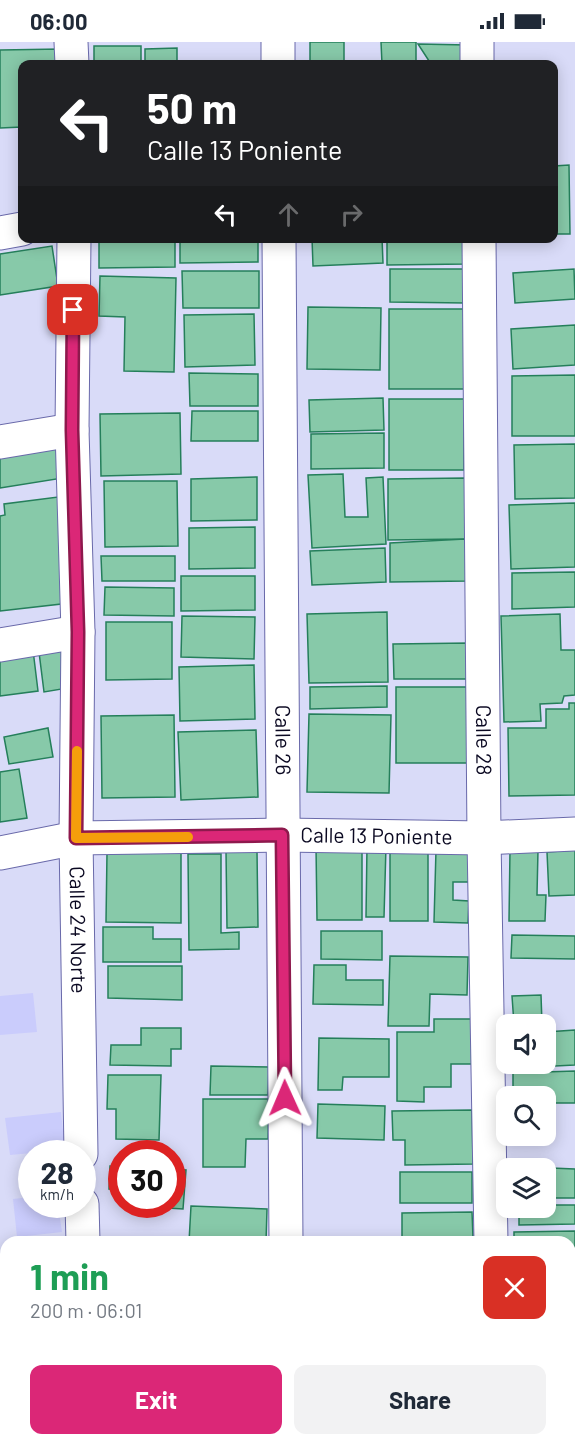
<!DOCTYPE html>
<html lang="en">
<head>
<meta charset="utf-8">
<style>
	:root { --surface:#fff; --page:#f2f2f3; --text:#1f2937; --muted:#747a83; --accent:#db2777 }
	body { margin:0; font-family:Barlow,sans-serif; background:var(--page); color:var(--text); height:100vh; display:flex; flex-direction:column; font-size:22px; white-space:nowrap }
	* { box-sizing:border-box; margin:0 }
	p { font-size:20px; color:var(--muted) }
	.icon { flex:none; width:33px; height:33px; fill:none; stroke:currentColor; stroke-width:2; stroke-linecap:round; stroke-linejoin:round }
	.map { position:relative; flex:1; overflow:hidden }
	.panel { position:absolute; left:0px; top:1194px; width:576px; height:210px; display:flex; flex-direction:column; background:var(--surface); border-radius:18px 18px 0 0; box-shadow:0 3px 15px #0003 }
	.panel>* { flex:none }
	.banner { position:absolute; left:18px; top:18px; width:540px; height:183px; border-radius:12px; box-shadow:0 3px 15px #0003; background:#202124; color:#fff; overflow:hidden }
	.controls { position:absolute; left:496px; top:972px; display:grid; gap:12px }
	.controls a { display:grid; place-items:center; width:60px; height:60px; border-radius:12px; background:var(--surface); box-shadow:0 3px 15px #0003; font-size:30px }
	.speed { position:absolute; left:18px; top:1098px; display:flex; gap:12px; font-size:30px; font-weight:700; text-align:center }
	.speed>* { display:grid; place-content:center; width:78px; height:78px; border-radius:50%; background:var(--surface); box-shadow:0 3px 15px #0003; line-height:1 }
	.speed small { font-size:15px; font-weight:400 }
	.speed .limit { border:9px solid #d22; background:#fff; color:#111 }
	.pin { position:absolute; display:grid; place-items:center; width:51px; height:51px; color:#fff; margin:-26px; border-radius:12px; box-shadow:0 3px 9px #0006 }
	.me { position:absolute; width:66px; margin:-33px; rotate:359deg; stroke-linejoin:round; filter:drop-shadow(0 0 4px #0008) }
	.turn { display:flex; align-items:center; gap:21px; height:126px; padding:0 30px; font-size:27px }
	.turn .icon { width:78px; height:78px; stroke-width:2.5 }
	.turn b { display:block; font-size:42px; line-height:51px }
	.lanes { display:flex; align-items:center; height:57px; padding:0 30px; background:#0003; justify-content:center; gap:30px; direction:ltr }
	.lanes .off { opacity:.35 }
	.round { display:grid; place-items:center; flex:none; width:63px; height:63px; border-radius:12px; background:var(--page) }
	.headline { display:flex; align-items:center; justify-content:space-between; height:102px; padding:0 30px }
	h1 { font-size:36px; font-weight:700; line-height:45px; color:#1e9e55 }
	.primary-button { display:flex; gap:12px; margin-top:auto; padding:12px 30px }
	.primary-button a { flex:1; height:69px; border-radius:12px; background:var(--accent); color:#fff; font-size:24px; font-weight:700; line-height:69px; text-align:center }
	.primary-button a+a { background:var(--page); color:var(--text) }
	.status { display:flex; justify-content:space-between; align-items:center; height:42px; padding:0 30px; background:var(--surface); direction:ltr }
	.status svg { height:16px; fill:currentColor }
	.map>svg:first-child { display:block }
</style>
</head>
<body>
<div class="status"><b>06:00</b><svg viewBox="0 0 49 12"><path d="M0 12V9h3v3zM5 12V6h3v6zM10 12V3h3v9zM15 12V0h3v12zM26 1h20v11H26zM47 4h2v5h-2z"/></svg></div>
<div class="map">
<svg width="575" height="1404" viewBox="0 0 575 1404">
	<rect width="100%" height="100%" fill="#d9dbf8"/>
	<g fill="#caccfc">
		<polygon points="33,951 37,990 0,993 0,954"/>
		<polygon points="61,1070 65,1108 10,1113 5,1076"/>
		<polygon points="31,1155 32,1162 58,1163 62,1190 17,1195 13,1157"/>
		<polygon points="5,1220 6,1268 0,1269 0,1221"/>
		<polygon points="6,1277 6,1327 0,1328 0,1278"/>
	</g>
	<polygon fill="#e8bead" points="6,1333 6,1398 54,1398 55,1404 0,1404 0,1334"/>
	<g fill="#87c9a9" stroke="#257f5b" stroke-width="1.5">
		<rect x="310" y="0" width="34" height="22"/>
		<polygon points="381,0 416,0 416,22 382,22"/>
		<polygon points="418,2 467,3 466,22 431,22"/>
		<rect x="94" y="4" width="47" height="18"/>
		<polygon points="177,6 177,22 145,22 145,7"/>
		<polygon points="61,7 62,22 22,22 22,85 0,86 0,8"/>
		<polygon points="569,123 570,192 554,192 554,124"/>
		<polygon points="99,196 175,196 175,225 99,226"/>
		<polygon points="180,196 258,196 258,220 180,221"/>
		<polygon points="312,196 382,196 383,221 313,224"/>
		<polygon points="387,196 466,196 466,222 387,223"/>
		<polygon points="52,204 58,244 0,253 0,212"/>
		<polygon points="390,227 465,227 465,261 390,260"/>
		<polygon points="574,227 575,257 515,261 513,231"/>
		<polygon points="182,229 259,229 259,266 183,266"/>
		<polygon points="100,234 176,236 174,330 124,329 125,275 99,274"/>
		<polygon points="308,265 381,266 380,328 307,327"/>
		<polygon points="389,267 466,267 465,347 389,347"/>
		<polygon points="254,272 255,323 185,325 184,273"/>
		<polygon points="575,283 575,323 513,327 511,287"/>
		<polygon points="189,331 258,332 258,364 190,364"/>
		<polygon points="575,333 575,394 512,394 512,334"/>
		<polygon points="383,356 384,388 310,390 309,358"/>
		<rect x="389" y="357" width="75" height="71"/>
		<polygon points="192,369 258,369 258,399 191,399"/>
		<polygon points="180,371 181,432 101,434 100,372"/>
		<polygon points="384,391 384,426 311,427 311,392"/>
		<polygon points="575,402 575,456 515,457 514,403"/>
		<polygon points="58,404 63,436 0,446 0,413"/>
		<polygon points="343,432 345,475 368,475 366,436 383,435 386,502 312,506 308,433"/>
		<polygon points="257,435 257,478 191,479 191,437"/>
		<polygon points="465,436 465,497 388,498 388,437"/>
		<polygon points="104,439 177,439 178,504 105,505"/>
		<polygon points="58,455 70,561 0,569 0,474 5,473 4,462"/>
		<polygon points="575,461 575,525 511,527 509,463"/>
		<polygon points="255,485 255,526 189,527 189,486"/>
		<polygon points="465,497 468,539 390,540 390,501"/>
		<polygon points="385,506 386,540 312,543 310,509"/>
		<polygon points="101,514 175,514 175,539 102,539"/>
		<polygon points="575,530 575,565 512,567 512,531"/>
		<polygon points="181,534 255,534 255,568 181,569"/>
		<polygon points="105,545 174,546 174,574 104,573"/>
		<polygon points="387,570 388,640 309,641 307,572"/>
		<polygon points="560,572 561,608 575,608 575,653 564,654 562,661 540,662 541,679 504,680 501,574"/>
		<polygon points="182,574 255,575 254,617 181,615"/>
		<polygon points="106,580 172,580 172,637 106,638"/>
		<polygon points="469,601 470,637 394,637 393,602"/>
		<polygon points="62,606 68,646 44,650 39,610"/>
		<polygon points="33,608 38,649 0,654 0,613"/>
		<polygon points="254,623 255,677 180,679 179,625"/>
		<polygon points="387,644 387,665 310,667 310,645"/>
		<polygon points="396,645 470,645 469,721 396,721"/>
		<polygon points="569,661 575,661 575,753 509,754 508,686 546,686 546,667 569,667"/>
		<polygon points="309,672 391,673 389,751 307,750"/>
		<polygon points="174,673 175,755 102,756 101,674"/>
		<polygon points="48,686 53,715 9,722 4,695"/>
		<polygon points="256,688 258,755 181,758 178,690"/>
		<polygon points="19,727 27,776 0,780 0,730"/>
		<polygon points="362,803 362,878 317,878 316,804"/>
		<polygon points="367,804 386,804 384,875 366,875"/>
		<rect x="390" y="805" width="38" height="74"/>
		<polygon points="436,808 472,808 471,840 453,840 453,858 469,859 468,881 434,880"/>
		<polygon points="510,808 538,808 537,853 546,853 545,879 509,879"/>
		<polygon points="575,808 575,853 549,854 547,810"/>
		<polygon points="226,809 257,809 258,885 227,886"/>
		<polygon points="107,811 181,811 181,881 106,880"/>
		<polygon points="188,812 221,812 221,891 239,890 239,907 189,908"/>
		<polygon points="103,885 153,885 153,897 181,897 181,920 103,920"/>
		<polygon points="321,889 382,889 382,918 321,917"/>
		<polygon points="512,893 575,894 575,917 511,916"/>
		<polygon points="390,914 468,915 467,953 430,952 429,984 388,984"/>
		<polygon points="314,923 346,923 346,938 383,938 383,963 313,962"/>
		<polygon points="108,924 182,924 182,958 108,956"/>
		<polygon points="541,953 542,982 514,982 512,954"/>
		<polygon points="434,977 472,977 472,1022 451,1022 451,1045 424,1045 424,1060 397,1059 397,990 434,990"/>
		<polygon points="141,986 181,986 181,1007 171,1007 171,1024 110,1023 111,1003 141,1003"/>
		<polygon points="575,988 575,1023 515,1026 515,1022 546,1022 546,990"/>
		<polygon points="319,996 389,997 389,1035 343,1035 342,1048 318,1048"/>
		<polygon points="211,1024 269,1025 268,1053 210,1053"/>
		<polygon points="575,1029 575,1061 546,1061 546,1054 513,1054 513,1031"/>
		<polygon points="108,1033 161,1033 159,1098 116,1097 116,1067 107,1067"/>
		<polygon points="203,1057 269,1057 268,1097 246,1097 245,1125 203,1125"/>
		<polygon points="318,1062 385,1064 384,1098 317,1096"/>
		<polygon points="472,1068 473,1122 405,1123 405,1098 393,1098 392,1069"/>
		<polygon points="110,1124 122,1125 122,1148 109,1147"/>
		<polygon points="551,1126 575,1127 575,1156 550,1156"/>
		<polygon points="172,1127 186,1128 183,1167 135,1164 172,1162"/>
		<rect x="400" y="1130" width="72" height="31"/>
		<polygon points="546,1163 575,1163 575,1182 519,1183 519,1166 546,1166"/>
		<polygon points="191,1164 267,1167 266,1200 189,1200"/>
		<polygon points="472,1170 473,1196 444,1197 445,1200 402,1200 402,1171"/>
		<polygon points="575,1189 575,1246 572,1246 570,1200 514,1200 514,1190"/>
		<polygon points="122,1198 184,1199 184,1200 122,1200"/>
		<rect x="570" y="1250" width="5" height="15"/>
		<rect x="570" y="1275" width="5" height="90"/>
		<polygon points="575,1389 575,1404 517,1404 516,1398 570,1398 570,1390"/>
		<rect x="118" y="1398" width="78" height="6"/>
		<rect x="200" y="1398" width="68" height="6"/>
		<rect x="328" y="1398" width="68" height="6"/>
	</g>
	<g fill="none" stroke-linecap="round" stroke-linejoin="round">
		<g stroke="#6969aa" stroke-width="35">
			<g id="street">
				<polyline points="71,0 72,22"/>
				<polyline points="278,0 278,22"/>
				<polyline points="477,0 477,22"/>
				<polyline points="0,191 22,187"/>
				<path id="s1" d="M74,196L72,388L78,590L76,796L81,1112"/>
				<path id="s2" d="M279,196L286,1200"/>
				<path id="s3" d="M479,196L484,796L491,1200"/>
				<polyline points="0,400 72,388"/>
				<polyline points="0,603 78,590"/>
				<path id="s4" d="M0,811L76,796L282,793L484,796L575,792"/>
				<polyline points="82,1162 83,1200"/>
				<polyline points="86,1398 86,1404"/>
				<polyline points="288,1398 288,1404"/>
				<polyline points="494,1398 494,1404"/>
			</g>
		</g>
		<use href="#street" stroke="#fff" stroke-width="33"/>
	</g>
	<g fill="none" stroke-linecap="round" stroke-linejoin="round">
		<g stroke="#8e194d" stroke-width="15">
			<polyline id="route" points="73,268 72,388 78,590 76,796 282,793 285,1056"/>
		</g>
		<use href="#route" stroke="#db2777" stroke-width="10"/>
		<polyline stroke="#f59e0b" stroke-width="10" points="77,709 76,796 188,795"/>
	</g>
	<g text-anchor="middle" stroke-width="6" stroke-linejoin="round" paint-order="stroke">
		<g font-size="21" fill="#0a0821" stroke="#d9dbf8">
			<text dy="7" stroke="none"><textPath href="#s2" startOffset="502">Calle 26</textPath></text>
			<text dy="7" stroke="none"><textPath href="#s3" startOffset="502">Calle 28</textPath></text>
			<text dy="7" stroke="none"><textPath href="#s4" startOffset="378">Calle 13 Poniente</textPath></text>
			<text dy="7" stroke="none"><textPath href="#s1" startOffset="692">Calle 24 Norte</textPath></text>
		</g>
	</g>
</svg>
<div class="controls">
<a><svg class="icon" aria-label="sound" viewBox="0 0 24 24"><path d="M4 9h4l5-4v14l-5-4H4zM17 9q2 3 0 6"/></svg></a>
<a><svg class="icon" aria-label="search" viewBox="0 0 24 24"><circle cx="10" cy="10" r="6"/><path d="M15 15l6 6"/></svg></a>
<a><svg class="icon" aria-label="layers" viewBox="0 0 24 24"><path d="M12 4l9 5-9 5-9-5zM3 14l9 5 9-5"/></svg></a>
</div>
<div class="speed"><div>28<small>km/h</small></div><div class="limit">30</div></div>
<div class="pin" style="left:73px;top:268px;background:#d93025"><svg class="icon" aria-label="arrive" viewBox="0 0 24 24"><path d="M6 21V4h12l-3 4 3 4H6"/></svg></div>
<svg class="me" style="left:285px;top:1056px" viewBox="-20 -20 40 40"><path d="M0-17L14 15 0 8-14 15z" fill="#db2777" stroke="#fff" stroke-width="4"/></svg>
<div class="banner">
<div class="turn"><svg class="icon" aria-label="left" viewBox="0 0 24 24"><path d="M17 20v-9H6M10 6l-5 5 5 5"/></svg><div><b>50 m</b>Calle 13 Poniente</div></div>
<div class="lanes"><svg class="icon" aria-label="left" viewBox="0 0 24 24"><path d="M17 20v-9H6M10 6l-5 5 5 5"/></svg><svg class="icon off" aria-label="ahead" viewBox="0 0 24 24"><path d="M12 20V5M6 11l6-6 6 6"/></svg><svg class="icon off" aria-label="right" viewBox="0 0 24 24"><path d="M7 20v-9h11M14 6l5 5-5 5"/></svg></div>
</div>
<section class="panel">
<div class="headline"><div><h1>1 min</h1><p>200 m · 06:01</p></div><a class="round" style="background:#d93025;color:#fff"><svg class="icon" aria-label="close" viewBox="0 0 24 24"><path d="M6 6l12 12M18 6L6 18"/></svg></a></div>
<div class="primary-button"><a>Exit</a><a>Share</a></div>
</section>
</div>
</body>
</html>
